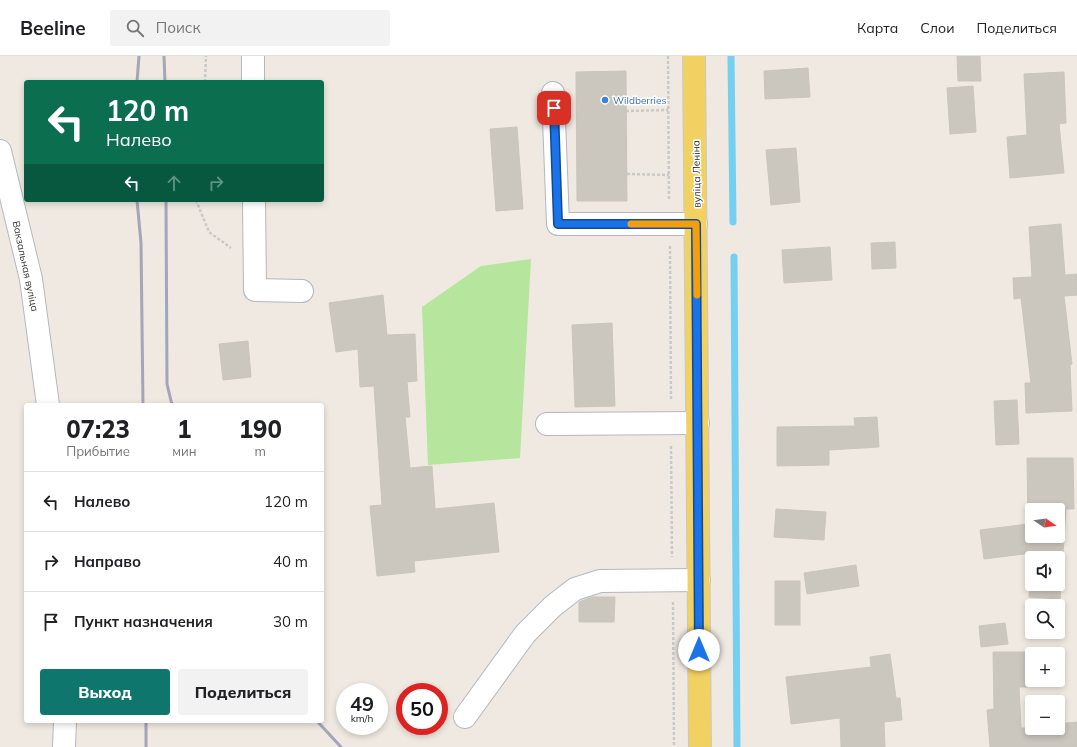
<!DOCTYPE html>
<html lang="ru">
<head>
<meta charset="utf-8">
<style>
	:root { --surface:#fff; --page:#f2f2f2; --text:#202124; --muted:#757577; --line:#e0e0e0; --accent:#0f766e }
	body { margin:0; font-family:Mulish,sans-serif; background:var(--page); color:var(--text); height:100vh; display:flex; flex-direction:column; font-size:15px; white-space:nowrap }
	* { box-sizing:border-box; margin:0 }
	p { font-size:13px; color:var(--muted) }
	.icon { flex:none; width:22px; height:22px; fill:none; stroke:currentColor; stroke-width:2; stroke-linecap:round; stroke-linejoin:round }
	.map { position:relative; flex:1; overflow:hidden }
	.side { position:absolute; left:24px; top:347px; width:300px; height:320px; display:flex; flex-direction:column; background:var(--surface); border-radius:4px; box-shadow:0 2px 6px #0003 }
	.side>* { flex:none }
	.top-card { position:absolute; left:24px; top:24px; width:300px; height:122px; border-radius:4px; box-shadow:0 2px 6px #0003; background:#0b6e4f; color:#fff; overflow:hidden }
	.needle { width:26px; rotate:103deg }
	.tools { position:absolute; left:1025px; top:447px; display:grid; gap:8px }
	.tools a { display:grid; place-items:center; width:40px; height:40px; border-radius:4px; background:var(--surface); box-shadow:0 2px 6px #0003; font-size:20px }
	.speed { position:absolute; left:336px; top:627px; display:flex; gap:8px; font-size:20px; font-weight:700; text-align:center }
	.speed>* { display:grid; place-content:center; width:52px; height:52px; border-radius:50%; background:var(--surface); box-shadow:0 2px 6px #0003; line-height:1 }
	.speed small { font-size:10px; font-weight:400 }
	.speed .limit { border:6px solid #d22; background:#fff; color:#111 }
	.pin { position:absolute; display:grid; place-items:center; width:34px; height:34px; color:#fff; margin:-17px; border-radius:8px; box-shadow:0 2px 6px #0006 }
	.me { position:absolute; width:44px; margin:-22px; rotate:0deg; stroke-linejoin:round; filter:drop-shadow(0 0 3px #0008) }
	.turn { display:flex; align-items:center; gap:14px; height:84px; padding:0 16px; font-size:18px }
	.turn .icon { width:52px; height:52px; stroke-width:2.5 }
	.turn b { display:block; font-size:28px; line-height:34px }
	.lanes { display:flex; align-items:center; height:38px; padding:0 16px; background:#0003; justify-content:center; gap:20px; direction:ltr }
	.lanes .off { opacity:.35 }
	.eta { display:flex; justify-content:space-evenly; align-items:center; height:68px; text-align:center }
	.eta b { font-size:24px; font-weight:800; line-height:28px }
	.button { display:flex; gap:8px; margin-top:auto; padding:8px 16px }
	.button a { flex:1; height:46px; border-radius:4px; background:var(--accent); color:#fff; font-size:16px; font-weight:800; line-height:46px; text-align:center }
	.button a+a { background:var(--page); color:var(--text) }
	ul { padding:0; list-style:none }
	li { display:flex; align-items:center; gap:12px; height:60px; padding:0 16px; border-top:1px solid var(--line) }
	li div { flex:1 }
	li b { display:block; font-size:15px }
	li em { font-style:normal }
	header { display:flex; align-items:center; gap:24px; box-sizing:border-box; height:56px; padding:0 20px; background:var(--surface); border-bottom:1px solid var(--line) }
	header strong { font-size:19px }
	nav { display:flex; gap:22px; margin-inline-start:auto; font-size:14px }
	.search { width:280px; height:36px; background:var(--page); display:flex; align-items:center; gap:10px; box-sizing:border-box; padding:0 14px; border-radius:4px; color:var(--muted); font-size:15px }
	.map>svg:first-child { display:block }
</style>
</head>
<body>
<header>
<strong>Beeline</strong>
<div class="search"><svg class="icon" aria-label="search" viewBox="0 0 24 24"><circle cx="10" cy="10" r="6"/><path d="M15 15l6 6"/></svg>Поиск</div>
<nav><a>Карта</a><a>Слои</a><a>Поделиться</a></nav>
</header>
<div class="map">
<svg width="1077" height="691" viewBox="0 0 1077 691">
	<rect width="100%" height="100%" fill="#efe9e1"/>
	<polygon fill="#b6e59e" points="531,203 520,402 428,409 422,251 481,210"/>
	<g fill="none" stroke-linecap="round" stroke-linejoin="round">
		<g stroke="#75cff0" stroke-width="7">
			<polyline points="731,0 733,166"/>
			<polyline points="734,201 737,691"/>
		</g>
	</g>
	<g fill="#cbc7bf" stroke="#cbc5ba" fill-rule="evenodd">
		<polygon points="957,0 980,0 981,25 958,25"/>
		<polygon points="808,12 810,41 765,43 764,15"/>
		<polygon points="626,15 627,145 577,145 576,16"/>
		<polygon points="1064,16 1066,67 1059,68 1064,117 1010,122 1007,81 1027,79 1024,18"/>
		<polygon points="973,30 976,76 950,78 947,32"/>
		<polygon points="517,71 523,153 496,155 490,73"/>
		<polygon points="796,92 800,146 771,149 766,94"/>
		<polygon points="1061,168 1065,219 1077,218 1077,239 1064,240 1072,308 1070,309 1072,355 1026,357 1025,327 1031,327 1021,242 1014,243 1013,222 1032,221 1029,171"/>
		<polygon points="895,186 896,212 872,213 871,187"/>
		<polygon points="830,191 832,224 784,227 782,194"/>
		<polygon points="383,239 387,279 415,278 417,325 407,326 410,361 405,361 410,412 432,410 435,453 494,447 499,496 414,505 415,516 377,520 370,450 382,449 374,330 360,331 358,293 336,296 329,247"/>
		<polygon points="612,267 615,350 575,351 572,269"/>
		<polygon points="248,285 251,321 223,324 219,288"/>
		<polygon points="1017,344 1019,388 996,389 994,345"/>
		<polygon points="877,361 879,391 829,394 829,409 777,410 777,371 855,370 854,362"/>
		<path d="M1027,402H1073L1074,453H1066L1060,543L1029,541L1032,503V528H1058V502H1032V497L984,503L980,474L1028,468ZM1032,454H1058V480H1032Z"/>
		<polygon points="776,453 826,456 824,484 774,481"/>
		<polygon points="856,509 859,530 807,538 804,517"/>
		<rect x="775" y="525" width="25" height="44"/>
		<polygon points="592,541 615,541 614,566 579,566 579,546"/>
		<polygon points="1005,567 1008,588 981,591 979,570"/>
		<polygon points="993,596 1028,596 1028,631 1019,631 1021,672 1058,672 1058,668 1077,666 1077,691 990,691 987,654 994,653"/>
		<polygon points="890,598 896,642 900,642 902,664 884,666 885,691 841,691 840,662 791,668 786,621 871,611 870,601"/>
	</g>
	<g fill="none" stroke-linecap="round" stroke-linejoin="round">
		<g stroke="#b4b7c1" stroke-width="24">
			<g id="minor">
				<polyline points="253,0 253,26"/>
				<polyline points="553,37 558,168 696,168"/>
				<polyline points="0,95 31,223 48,349"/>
				<polyline points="254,144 255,234 302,235"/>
				<polyline points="547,368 698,367"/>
				<polyline points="465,661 525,578 553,550 575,533 600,525 699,524"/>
				<polyline points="64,691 65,665"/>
			</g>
		</g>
		<g stroke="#c9c9c9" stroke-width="24">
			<polyline id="major" points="694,0 700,691"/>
		</g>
		<g stroke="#c9c9c9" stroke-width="2.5" stroke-dasharray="3 2" stroke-linecap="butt">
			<polyline points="668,0 669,145"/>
			<polyline points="205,26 206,0"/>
			<polyline points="626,55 668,54"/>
			<polyline points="627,118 669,119"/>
			<polyline points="196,144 209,176 231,192"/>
			<polyline points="670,190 671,343"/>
			<polyline points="671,390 672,501"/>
			<polyline points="673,546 674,691"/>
		</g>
		<use href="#minor" stroke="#fff" stroke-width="22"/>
		<use href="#major" stroke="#f2d163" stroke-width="22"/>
		<g stroke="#a3a6b8" stroke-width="3">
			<polyline points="164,0 165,26"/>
			<polyline points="137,26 139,0"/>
			<polyline points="137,144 141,187 143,349"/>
			<polyline points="166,144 167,328 172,349"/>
			<polyline points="146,665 146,691"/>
			<polyline points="317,665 341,691"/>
		</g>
	</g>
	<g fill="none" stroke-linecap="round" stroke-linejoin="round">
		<g stroke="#114b97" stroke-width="10">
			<polyline id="route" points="554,52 558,168 696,168 699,594"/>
		</g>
		<use href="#route" stroke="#1a73e8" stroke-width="7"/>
		<polyline stroke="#f59e0b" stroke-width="7" points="631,168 696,168 697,239"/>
	</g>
	<circle fill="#3f7fe0" stroke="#fff" stroke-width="1.5" cx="605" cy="44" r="4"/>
	<g text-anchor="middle" stroke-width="3" stroke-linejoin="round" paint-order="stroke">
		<g font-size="10" fill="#366cbe" stroke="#fff" text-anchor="start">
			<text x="613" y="48">Wildberries</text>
		</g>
		<g font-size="10" fill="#2e2e2e" stroke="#fff">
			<text transform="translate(696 118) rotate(-91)" y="4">вуліца Леніна</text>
			<text transform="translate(26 210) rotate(78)" y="4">Вакзальная вуліца</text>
		</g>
	</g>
</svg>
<div class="tools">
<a><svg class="needle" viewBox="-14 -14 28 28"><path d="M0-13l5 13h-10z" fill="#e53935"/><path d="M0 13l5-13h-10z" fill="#757577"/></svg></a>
<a><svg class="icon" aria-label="sound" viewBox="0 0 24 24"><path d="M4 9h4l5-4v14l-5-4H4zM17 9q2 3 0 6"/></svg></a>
<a><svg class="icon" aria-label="search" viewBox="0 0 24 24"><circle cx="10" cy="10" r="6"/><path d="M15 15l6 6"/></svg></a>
<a>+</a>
<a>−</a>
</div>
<div class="speed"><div>49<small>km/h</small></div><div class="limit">50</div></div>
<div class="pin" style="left:554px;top:52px;background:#d93025"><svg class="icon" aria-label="arrive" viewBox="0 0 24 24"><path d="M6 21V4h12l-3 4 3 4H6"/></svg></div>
<svg class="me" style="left:699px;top:594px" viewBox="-20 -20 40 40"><circle r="19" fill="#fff"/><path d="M0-13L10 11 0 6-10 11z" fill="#1a73e8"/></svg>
<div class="top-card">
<div class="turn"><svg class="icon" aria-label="left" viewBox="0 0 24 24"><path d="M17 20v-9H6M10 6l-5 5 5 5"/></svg><div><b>120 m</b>Налево</div></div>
<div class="lanes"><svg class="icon" aria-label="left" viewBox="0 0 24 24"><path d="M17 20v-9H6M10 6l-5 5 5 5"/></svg><svg class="icon off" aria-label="ahead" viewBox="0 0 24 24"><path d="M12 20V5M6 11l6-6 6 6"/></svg><svg class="icon off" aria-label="right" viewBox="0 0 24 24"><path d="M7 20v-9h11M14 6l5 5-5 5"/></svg></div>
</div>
<section class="side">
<div class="eta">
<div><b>07:23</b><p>Прибытие</p></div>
<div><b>1</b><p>мин</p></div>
<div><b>190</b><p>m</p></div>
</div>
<ul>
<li><svg class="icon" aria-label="left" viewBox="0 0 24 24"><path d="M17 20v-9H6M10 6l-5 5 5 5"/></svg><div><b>Налево</b></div><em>120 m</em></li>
<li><svg class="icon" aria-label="right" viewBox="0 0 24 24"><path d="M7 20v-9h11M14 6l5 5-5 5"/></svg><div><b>Направо</b></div><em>40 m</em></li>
<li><svg class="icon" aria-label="arrive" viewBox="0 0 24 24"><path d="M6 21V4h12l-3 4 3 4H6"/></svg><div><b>Пункт назначения</b></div><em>30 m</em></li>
</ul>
<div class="button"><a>Выход</a><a>Поделиться</a></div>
</section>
</div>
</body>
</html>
